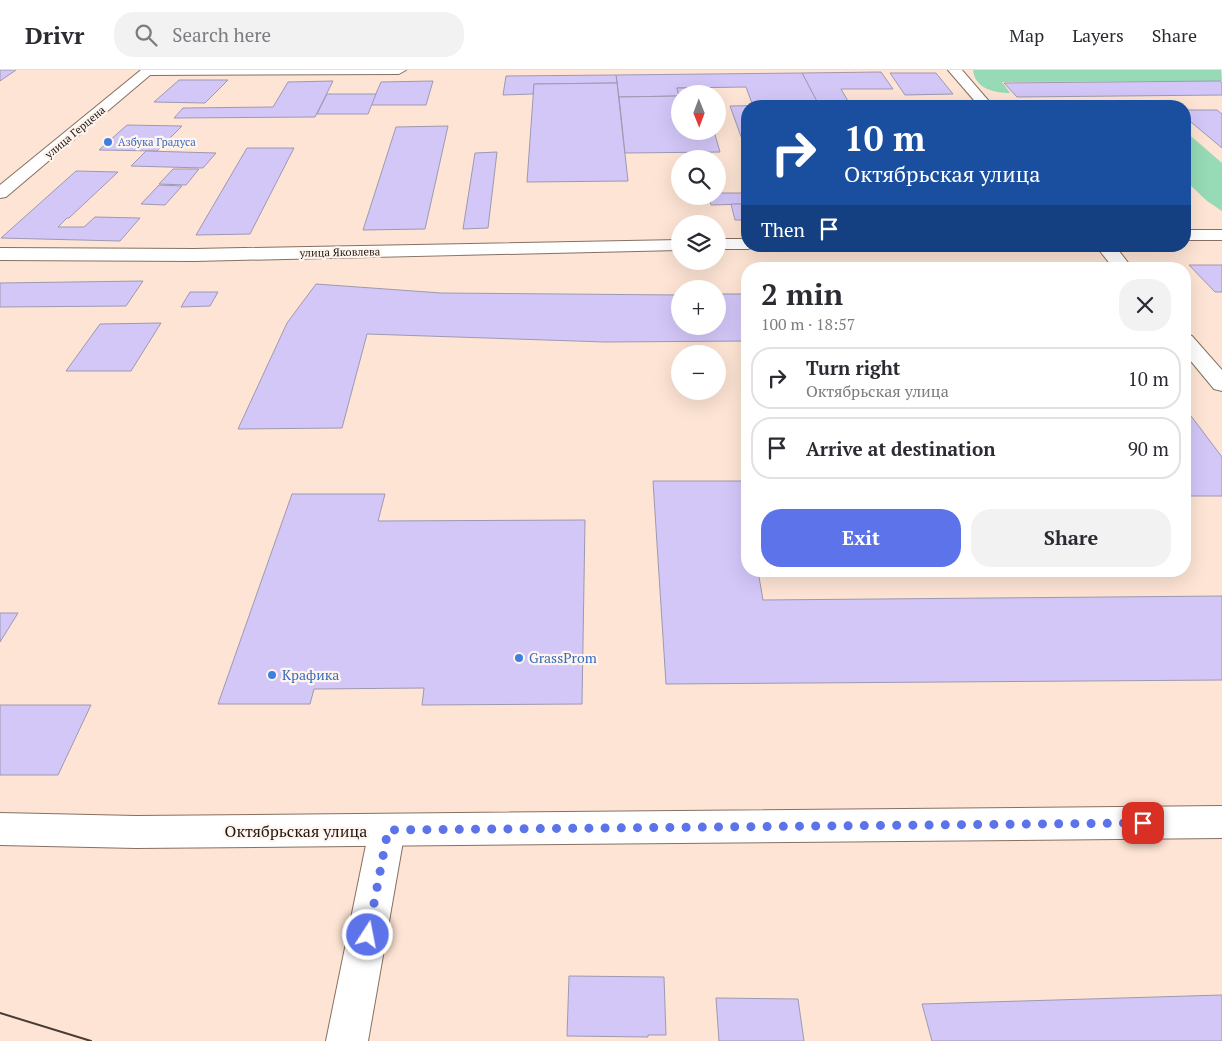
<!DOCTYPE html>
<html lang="en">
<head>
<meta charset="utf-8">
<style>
	:root { --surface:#fff; --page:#f2f2f3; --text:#2b2b33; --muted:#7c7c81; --line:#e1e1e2; --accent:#5c73e9 }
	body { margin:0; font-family:"PT Serif",serif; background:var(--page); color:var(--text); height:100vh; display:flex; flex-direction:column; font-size:19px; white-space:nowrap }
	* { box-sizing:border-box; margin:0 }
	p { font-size:16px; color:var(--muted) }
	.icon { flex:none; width:28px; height:28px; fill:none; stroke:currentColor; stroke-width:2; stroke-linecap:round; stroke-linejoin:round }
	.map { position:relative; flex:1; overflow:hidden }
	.drawer { position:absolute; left:741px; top:192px; width:450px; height:315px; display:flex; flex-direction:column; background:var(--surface); border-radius:20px; box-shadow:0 5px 20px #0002 }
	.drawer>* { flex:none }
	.banner { position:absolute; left:741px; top:30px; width:450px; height:152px; border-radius:20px; box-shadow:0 5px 20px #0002; background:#1a4fa0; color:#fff; overflow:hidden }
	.needle { width:32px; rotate:179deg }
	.fabs { position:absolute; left:671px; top:15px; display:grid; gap:10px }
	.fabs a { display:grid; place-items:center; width:55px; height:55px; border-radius:50%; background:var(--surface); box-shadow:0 5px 20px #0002; font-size:25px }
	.pin { position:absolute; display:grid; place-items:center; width:42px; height:42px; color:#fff; margin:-21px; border-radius:10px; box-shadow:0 2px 8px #0006 }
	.me { position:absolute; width:55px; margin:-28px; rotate:11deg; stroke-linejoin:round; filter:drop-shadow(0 0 4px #0008) }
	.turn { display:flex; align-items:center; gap:18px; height:105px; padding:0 20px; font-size:22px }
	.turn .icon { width:65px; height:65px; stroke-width:2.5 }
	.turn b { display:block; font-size:35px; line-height:42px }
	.then { display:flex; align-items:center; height:48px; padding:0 20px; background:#0003; gap:10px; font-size:19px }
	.round { display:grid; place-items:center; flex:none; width:52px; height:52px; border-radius:20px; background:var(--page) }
	.headline { display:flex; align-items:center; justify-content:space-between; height:85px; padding:0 20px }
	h1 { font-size:30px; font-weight:800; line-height:38px }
	.action { display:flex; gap:10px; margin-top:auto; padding:10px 20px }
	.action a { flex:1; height:58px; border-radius:20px; background:var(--accent); color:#fff; font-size:20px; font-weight:800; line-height:58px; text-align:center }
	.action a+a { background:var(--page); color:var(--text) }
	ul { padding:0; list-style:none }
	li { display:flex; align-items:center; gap:15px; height:62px; margin:0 10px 8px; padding:0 10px; border:2px solid var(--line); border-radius:20px }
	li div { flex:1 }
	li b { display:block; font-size:19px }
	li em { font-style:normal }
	header { display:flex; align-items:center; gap:30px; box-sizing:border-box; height:70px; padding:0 25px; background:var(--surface); border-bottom:1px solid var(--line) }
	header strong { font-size:24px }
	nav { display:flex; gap:28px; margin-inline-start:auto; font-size:18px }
	.search { width:350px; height:45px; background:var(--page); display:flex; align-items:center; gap:12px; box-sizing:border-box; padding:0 18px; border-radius:20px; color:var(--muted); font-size:19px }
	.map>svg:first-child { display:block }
</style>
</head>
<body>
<header>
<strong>Drivr</strong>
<div class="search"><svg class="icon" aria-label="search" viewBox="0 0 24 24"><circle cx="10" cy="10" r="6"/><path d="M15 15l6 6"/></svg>Search here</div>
<nav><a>Map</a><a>Layers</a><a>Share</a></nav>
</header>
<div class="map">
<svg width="1222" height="971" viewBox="0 0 1222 971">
	<rect width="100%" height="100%" fill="#fde4d4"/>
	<g fill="#96dbb5">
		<path d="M973,0H1221L1222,11L1002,12L1010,23C995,23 975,19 973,0Z"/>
		<polygon points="1185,61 1222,93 1222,141 1207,131 1185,110"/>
	</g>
	<g fill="#d3c7f8" stroke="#9e99b0">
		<polygon points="0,0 16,0 0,11"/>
		<polygon points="881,2 893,19 841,19 851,36 819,36 802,3"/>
		<polygon points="802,3 819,35 753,36 746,17 677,18 679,26 619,27 616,5"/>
		<polygon points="890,3 936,3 953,24 905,25"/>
		<polygon points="616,5 617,13 534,14 533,24 503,25 506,6"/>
		<polygon points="179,10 228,10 205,33 154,32"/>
		<polygon points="333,11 315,47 174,48 183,38 273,37 288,12"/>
		<polygon points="433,11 426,35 371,35 381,12"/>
		<polygon points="1220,11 1222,13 1222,25 1017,27 1004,13"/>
		<polygon points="617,13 628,111 527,112 534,14"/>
		<polygon points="677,18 702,18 703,24 680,24 679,26"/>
		<polygon points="327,24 376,24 368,44 317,44"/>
		<polygon points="679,26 680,61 714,61 720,82 625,83 619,27"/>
		<polygon points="781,35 748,36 748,72 743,72 730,36"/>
		<polygon points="1185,40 1217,40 1222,44 1222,78 1185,47"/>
		<polygon points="127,55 182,56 157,81 99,80"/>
		<polygon points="448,56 425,159 363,160 396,57"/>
		<polygon points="247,78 294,78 250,164 196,165"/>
		<polygon points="146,81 216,83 203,98 131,96"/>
		<polygon points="497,82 488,158 463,159 475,83"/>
		<polygon points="173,99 199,99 186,115 159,114"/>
		<polygon points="76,101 118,102 69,148 67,148 58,157 84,157 95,147 140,148 120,171 1,168"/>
		<polygon points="159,115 182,116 165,135 141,134"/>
		<polygon points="718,123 747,123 748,134 711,135 709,126 718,126"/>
		<polygon points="731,134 748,134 748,150 735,150"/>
		<polygon points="1189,195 1222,195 1222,222 1215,222"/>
		<polygon points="143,211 126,236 0,237 0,213"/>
		<polygon points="316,214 441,223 680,225 680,256 718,256 718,224 748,224 748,271 605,272 367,264 342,358 238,359 287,253"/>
		<polygon points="190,222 218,222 210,236 181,237"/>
		<polygon points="161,253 131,301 66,301 100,254"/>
		<polygon points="1185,338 1222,387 1222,426 1185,426"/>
		<polygon points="653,411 742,411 748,441 748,501 758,501 763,530 1222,526 1222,610 666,614"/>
		<polygon points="292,424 385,424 378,451 585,450 582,634 422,635 424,618 314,619 310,634 218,634"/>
		<polygon points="0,543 18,543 0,572"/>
		<polygon points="0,635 91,635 58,705 0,705"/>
		<polygon points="569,906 664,907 666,965 648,965 648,967 567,966"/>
		<polygon points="1222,925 1222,971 932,971 922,934"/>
		<polygon points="716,928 798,929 804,971 719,971"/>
	</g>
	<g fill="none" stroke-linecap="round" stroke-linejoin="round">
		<g stroke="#867062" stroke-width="2">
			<g id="minor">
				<polygon points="142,0 406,0 399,4 148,5 143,4"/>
				<polygon points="948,0 962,0 993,36 979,36"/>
				<polygon points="1096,176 1115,176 1133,199 1114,199"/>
				<polygon points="1185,264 1192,266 1222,300 1222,321 1214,319 1185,284"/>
				<polygon points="387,744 400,749 405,760 368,971 326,971 369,760 374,749"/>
			</g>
		</g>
		<g stroke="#867062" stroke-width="2">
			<g id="tertiary">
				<rect x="1185" y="160" width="37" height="10"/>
				<polygon points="718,169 748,169 748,176 756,176 748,179 718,179"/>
				<polygon points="680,170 680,180 194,191 0,190 0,178 194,179"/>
				<polygon points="1222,736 1222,768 136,778 0,775 0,743 136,746"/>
			</g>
		</g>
		<g stroke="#867062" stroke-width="2">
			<polygon id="primary" points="141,0 156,0 6,127 0,128 0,115"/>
		</g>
		<use href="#minor" fill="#fff" fill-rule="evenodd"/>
		<use href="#tertiary" fill="#fff" fill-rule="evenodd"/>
		<use href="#primary" fill="#fff" fill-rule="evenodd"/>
		<polyline stroke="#473c34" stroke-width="2" points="0,943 91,971"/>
	</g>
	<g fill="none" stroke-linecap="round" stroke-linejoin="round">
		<polyline stroke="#5c73e9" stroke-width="9" stroke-dasharray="0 16.2" points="368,865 388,760 1143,753"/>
	</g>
	<g fill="#3f7fe0" stroke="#fff4ee" stroke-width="2">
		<circle cx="108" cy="72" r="5"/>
		<circle cx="519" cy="588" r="5"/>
		<circle cx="272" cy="605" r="5"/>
	</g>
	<g text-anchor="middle" stroke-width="4.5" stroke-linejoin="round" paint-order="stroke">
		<g font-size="11" fill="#1f1711" stroke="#fff4ee">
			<text transform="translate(75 62) rotate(-40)" y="4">улица Герцена</text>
			<text transform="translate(340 182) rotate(-1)" y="4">улица Яковлева</text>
		</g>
		<g font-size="11" fill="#366cbe" stroke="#fff4ee" text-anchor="start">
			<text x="118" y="76">Азбука Градуса</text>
		</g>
		<g font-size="14" fill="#366cbe" stroke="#fff4ee" text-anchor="start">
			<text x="529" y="593">GrassProm</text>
			<text x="282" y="610">Крафика</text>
		</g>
		<g font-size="16" fill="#1f1711" stroke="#fff4ee">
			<text x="296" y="767">Октябрьская улица</text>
		</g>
	</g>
</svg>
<div class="fabs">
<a><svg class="needle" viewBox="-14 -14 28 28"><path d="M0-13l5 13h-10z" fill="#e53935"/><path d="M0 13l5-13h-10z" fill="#7c7c81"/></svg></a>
<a><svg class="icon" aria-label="search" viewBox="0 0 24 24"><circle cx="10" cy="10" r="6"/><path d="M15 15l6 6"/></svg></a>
<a><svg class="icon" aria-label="layers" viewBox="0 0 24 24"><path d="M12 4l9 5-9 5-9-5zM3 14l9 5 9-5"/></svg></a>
<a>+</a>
<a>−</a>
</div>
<div class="pin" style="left:1143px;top:753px;background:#d93025"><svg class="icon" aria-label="arrive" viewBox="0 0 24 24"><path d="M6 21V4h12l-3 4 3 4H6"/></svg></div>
<svg class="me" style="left:368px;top:865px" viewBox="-20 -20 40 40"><circle r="17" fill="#5c73e9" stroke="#fff" stroke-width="3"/><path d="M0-11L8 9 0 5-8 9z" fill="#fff"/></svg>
<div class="banner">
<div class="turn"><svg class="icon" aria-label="right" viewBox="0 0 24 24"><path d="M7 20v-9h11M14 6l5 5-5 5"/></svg><div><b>10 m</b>Октябрьская улица</div></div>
<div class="then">Then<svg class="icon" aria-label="arrive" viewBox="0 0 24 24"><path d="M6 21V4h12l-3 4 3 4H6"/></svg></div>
</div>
<section class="drawer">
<div class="headline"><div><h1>2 min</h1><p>100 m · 18:57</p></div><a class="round"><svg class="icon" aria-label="close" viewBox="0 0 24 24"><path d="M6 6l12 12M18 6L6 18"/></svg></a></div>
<ul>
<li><svg class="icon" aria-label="right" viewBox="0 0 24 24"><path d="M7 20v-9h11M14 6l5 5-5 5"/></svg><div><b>Turn right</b><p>Октябрьская улица</p></div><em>10 m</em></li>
<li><svg class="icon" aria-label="arrive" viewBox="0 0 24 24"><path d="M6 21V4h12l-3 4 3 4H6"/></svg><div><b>Arrive at destination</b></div><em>90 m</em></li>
</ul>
<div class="action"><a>Exit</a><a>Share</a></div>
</section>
</div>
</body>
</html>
